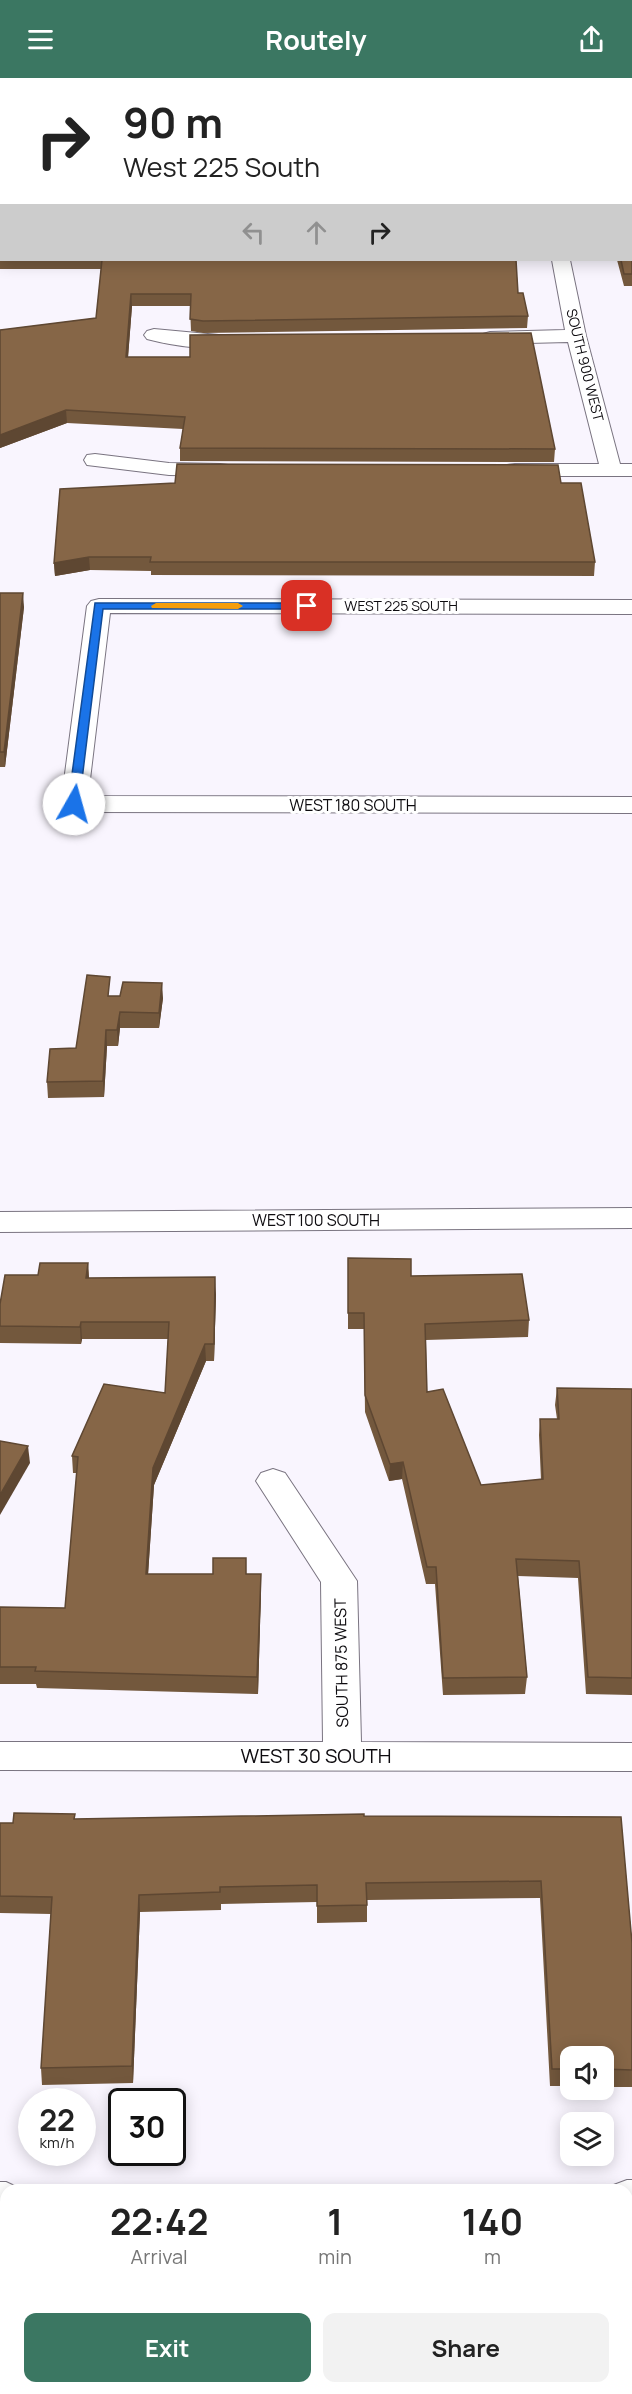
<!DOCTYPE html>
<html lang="en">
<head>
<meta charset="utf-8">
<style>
	:root { --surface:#fff; --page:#f2f2f2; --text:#222; --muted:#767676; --accent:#3b7762 }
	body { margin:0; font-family:Manrope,sans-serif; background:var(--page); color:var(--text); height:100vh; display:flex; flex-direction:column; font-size:22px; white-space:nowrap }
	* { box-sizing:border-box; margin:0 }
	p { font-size:20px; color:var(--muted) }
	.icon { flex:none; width:33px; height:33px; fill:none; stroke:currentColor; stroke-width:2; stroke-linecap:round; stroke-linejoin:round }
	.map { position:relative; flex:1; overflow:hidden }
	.drawer { position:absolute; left:0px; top:2106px; width:633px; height:210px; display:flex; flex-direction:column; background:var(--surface); border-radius:18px 18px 0 0; box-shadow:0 3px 15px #0003 }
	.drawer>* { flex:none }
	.hud { position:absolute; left:0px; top:0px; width:633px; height:183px; box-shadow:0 3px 15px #0003; background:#fff; color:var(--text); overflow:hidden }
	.tools { position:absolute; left:560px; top:1968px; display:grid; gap:12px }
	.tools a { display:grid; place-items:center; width:54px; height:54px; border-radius:12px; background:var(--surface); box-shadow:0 3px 15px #0003; font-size:30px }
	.speed { position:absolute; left:18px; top:2010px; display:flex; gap:12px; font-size:30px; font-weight:700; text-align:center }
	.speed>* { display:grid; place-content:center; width:78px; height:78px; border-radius:50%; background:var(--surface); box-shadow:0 3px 15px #0003; line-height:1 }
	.speed small { font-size:15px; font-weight:400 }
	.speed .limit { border:3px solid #111; border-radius:9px; background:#fff; color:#111 }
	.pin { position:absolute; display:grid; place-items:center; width:51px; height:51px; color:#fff; margin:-26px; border-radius:12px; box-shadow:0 3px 9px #0006 }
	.me { position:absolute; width:66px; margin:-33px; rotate:7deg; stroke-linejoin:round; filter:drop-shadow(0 0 4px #0008) }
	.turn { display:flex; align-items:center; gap:21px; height:126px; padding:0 24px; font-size:27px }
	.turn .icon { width:78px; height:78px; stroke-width:2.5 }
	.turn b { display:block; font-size:42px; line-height:51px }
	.lanes { display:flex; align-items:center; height:57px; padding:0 24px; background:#0003; justify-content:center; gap:30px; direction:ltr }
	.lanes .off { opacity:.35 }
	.eta { display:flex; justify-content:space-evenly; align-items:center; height:102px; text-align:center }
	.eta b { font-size:36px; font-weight:700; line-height:42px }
	.action { display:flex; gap:12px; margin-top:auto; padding:12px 24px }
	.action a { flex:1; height:69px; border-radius:12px; background:var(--accent); color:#fff; font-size:24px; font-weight:700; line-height:69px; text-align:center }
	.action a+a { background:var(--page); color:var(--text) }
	header { display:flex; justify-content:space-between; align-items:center; height:78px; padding:0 24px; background:var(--accent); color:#fff; font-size:27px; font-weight:700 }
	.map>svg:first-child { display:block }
</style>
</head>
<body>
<header><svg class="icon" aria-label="menu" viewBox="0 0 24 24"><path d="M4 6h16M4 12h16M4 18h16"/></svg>Routely<svg class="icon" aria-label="share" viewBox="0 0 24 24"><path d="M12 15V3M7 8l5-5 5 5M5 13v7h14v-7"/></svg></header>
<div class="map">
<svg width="632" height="2316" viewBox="0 0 632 2316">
	<rect width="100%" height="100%" fill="#f9f5fe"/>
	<g fill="#e9dbfa">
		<rect x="627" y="2186" width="5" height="122"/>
		<polygon points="287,2310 514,2310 515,2316 287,2316"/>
	</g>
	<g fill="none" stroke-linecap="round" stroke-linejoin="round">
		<g stroke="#7a7481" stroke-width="2">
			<g id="minor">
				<polygon points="552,182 570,182 586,258 620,386 632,386 632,398 515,398 507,397 504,392 507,387 515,386 599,386 568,264 490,266 483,264 480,260 483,256 490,254 565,252"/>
				<path d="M154,251L240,259L243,263L240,267C212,274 174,268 147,261L144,257L147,253Z"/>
				<polygon points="95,376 169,385 220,386 228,387 231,392 228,397 220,398 169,397 87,387 84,382 87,377"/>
				<polygon points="99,521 632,522 632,536 110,535 88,718 632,719 632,735 74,734 65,731 61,726 87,528 91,523"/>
				<polygon points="632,1130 632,1150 0,1154 0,1134"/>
				<polygon points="273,1391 285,1395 357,1503 361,1664 632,1665 632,1693 0,1692 0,1664 323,1664 321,1504 256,1403 261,1395"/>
			</g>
		</g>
		<g stroke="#7a7481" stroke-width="2">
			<g id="primary">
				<polygon points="627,2102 632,2102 632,2142 627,2142 627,2112 609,2112 611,2108"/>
				<polygon points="0,2104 6,2104 23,2112 6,2112 6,2144 0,2144"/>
			</g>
		</g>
		<use href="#minor" fill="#fff" fill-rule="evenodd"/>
		<use href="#primary" fill="#fff" fill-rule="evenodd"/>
	</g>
	<g fill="#73583d">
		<polygon points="0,0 154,0 154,2 2,2 2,8 0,7"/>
		<polygon points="586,0 632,0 632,208 624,208 617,182 632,182 632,2 586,2"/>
		<polygon points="0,157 2,157 2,182 516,182 518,215 528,238 527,250 203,255 191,253 190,228 132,228 128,279 555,371 554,384 180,383 180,370 183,351 67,345 0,370 0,252 96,240 101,191 0,191"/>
		<polygon points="561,405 595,484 594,498 151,497 151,493 90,492 55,498 54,485 60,411"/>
		<polygon points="0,515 24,529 5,689 0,689"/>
		<polygon points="110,918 163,920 159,950 120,950 118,968 107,968 104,1019 48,1020 47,1004 76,970"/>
		<polygon points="348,1180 411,1198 529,1242 528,1259 426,1262 427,1314 481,1407 541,1402 539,1357 540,1341 557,1341 555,1327 557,1310 632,1311 632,1617 586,1616 578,1500 518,1498 527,1599 525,1616 443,1617 435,1506 426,1506 402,1401 389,1403 365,1334 364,1251 348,1251"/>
		<polygon points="88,1185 89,1200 216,1216 214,1283 206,1283 154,1407 148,1496 246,1496 261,1513 258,1616 37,1610 36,1606 0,1606 0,1529 65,1530 77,1395 73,1395 72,1378 165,1315 168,1261 82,1261 81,1266 0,1265 0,1226 38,1197"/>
		<polygon points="75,1736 75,1741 364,1738 621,1739 632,1865 632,2009 603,2009 603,1978 570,1978 570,2008 550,2008 540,1820 367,1822 367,1844 317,1845 317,1824 221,1826 221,1832 140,1834 133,2005 42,2007 41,1990 51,1836 0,1835 0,1745 13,1745"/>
		<polygon points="559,2310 627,2310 632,2316 558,2316"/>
	</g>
	<g fill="#5e4732">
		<polygon points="2,68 2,82 0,88 0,74"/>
		<polygon points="1,142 2,154 0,155 0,143"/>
		<polygon points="131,216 132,228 127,292 126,279"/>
		<polygon points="66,332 67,345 0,370 0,357"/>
		<polygon points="89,479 90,492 55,498 54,485"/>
		<polygon points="23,515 24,529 5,689 4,674"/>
		<polygon points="162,905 163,920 159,950 159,935"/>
		<polygon points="120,934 120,950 118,968 117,952"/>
		<polygon points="106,952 107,968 104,1019 103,1003"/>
		<polygon points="88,1185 89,1202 86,1200"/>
		<polygon points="215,1199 216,1216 214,1283 214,1266"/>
		<polygon points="81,1244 82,1261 81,1266 80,1249"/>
		<polygon points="205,1266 206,1283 154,1407 147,1513 146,1496 153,1390"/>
		<polygon points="28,1368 30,1385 0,1437 0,1417"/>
		<polygon points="403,1384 402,1401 389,1403 390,1386"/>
		<polygon points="261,1496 261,1513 258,1616 257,1599"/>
		<polygon points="139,1817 140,1834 133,2005 132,1988"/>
	</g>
	<g fill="#866647" stroke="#5e4732" stroke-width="1.5">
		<rect x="3" y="0" width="151" height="2"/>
		<polygon points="475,0 521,0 522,2 475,2"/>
		<polygon points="589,0 632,0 632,196 624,196 621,182 632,182 632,2 589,2"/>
		<polygon points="0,9 2,9 2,68 0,74"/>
		<polygon points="0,119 2,119 2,142 0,143"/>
		<rect x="0" y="157" width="2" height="22"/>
		<polygon points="102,182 516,182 518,215 523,215 528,238 203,243 190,241 191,216 131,216 126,279 190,279 190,257 531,255 555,371 180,370 185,339 66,332 0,357 0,252 96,240"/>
		<polygon points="177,386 558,387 561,405 581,405 595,484 150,484 151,479 89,479 54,485 60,411 175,405"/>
		<polygon points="0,515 23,515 4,674 0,674"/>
		<polygon points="87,897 110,899 108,918 120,918 123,904 162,905 159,935 120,934 117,952 106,952 103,1003 47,1004 50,971 76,970"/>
		<polygon points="348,1180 411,1181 411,1198 522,1196 529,1242 425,1246 427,1314 443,1311 481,1407 543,1401 540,1341 559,1341 557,1310 632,1311 632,1600 588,1599 579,1483 516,1481 527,1599 443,1600 436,1489 427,1489 403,1384 390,1386 365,1317 364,1235 348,1235"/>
		<polygon points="40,1185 88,1185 86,1200 215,1199 214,1266 205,1266 153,1390 146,1496 213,1496 213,1480 246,1480 246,1496 261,1496 257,1599 35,1593 36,1589 0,1589 0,1529 65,1530 78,1379 72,1378 104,1306 165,1315 169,1244 81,1244 80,1249 0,1248 0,1226 5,1197 38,1197"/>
		<polygon points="0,1363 28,1368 0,1417"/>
		<polygon points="14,1735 75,1736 74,1741 364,1736 364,1738 621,1739 632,1865 632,1992 603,1991 603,1978 570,1978 570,1991 552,1991 541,1803 366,1805 367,1827 317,1828 317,1807 220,1809 220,1814 139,1817 132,1988 41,1990 52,1819 0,1818 0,1745 13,1745"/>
		<polygon points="627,2298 632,2298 632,2316 561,2316 561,2310 627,2310"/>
	</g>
	<polygon fill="#1a73e8" stroke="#114b97" stroke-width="1.5" points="95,525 307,525 312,528 307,531 103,531 79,726 74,730 68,726"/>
	<polygon fill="#f59e0b" points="156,525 238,525 243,528 238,531 152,530 151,528"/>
	<g text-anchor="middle" stroke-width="6" stroke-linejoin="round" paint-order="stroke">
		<g font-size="14" fill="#0d0b0f" stroke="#fff">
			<text transform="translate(585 287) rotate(76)" y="5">SOUTH 900 WEST</text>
			<text x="401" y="533">WEST 225 SOUTH</text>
		</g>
		<g font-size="16" fill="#0d0b0f" stroke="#fff">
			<text x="353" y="733">WEST 180 SOUTH</text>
			<text x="316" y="1148">WEST 100 SOUTH</text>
			<text transform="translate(341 1585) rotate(-91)" y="6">SOUTH 875 WEST</text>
		</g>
		<g font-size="20" fill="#0d0b0f" stroke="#fff">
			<text x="316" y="1685">WEST 30 SOUTH</text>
		</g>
	</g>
</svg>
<div class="tools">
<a><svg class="icon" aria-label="sound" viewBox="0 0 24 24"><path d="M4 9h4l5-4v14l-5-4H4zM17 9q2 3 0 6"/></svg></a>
<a><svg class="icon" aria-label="layers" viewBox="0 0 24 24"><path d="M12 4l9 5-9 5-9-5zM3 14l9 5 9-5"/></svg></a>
</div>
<div class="speed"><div>22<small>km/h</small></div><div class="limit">30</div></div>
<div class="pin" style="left:307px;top:528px;background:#d93025"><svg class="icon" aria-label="arrive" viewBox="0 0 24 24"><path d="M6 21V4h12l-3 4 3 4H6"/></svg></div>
<svg class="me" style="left:74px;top:726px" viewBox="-20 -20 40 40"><circle r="19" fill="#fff"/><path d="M0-13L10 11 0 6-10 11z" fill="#1a73e8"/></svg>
<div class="hud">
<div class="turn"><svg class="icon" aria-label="right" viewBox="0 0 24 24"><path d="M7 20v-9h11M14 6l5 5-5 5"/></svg><div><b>90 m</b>West 225 South</div></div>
<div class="lanes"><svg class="icon off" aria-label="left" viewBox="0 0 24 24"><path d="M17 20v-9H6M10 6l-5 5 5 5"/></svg><svg class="icon off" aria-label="ahead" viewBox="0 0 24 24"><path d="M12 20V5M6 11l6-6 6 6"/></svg><svg class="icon" aria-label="right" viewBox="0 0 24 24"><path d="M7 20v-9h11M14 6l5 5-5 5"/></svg></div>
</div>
<section class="drawer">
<div class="eta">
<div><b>22:42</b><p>Arrival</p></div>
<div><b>1</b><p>min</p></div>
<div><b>140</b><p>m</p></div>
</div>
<div class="action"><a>Exit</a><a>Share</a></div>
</section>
</div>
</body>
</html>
